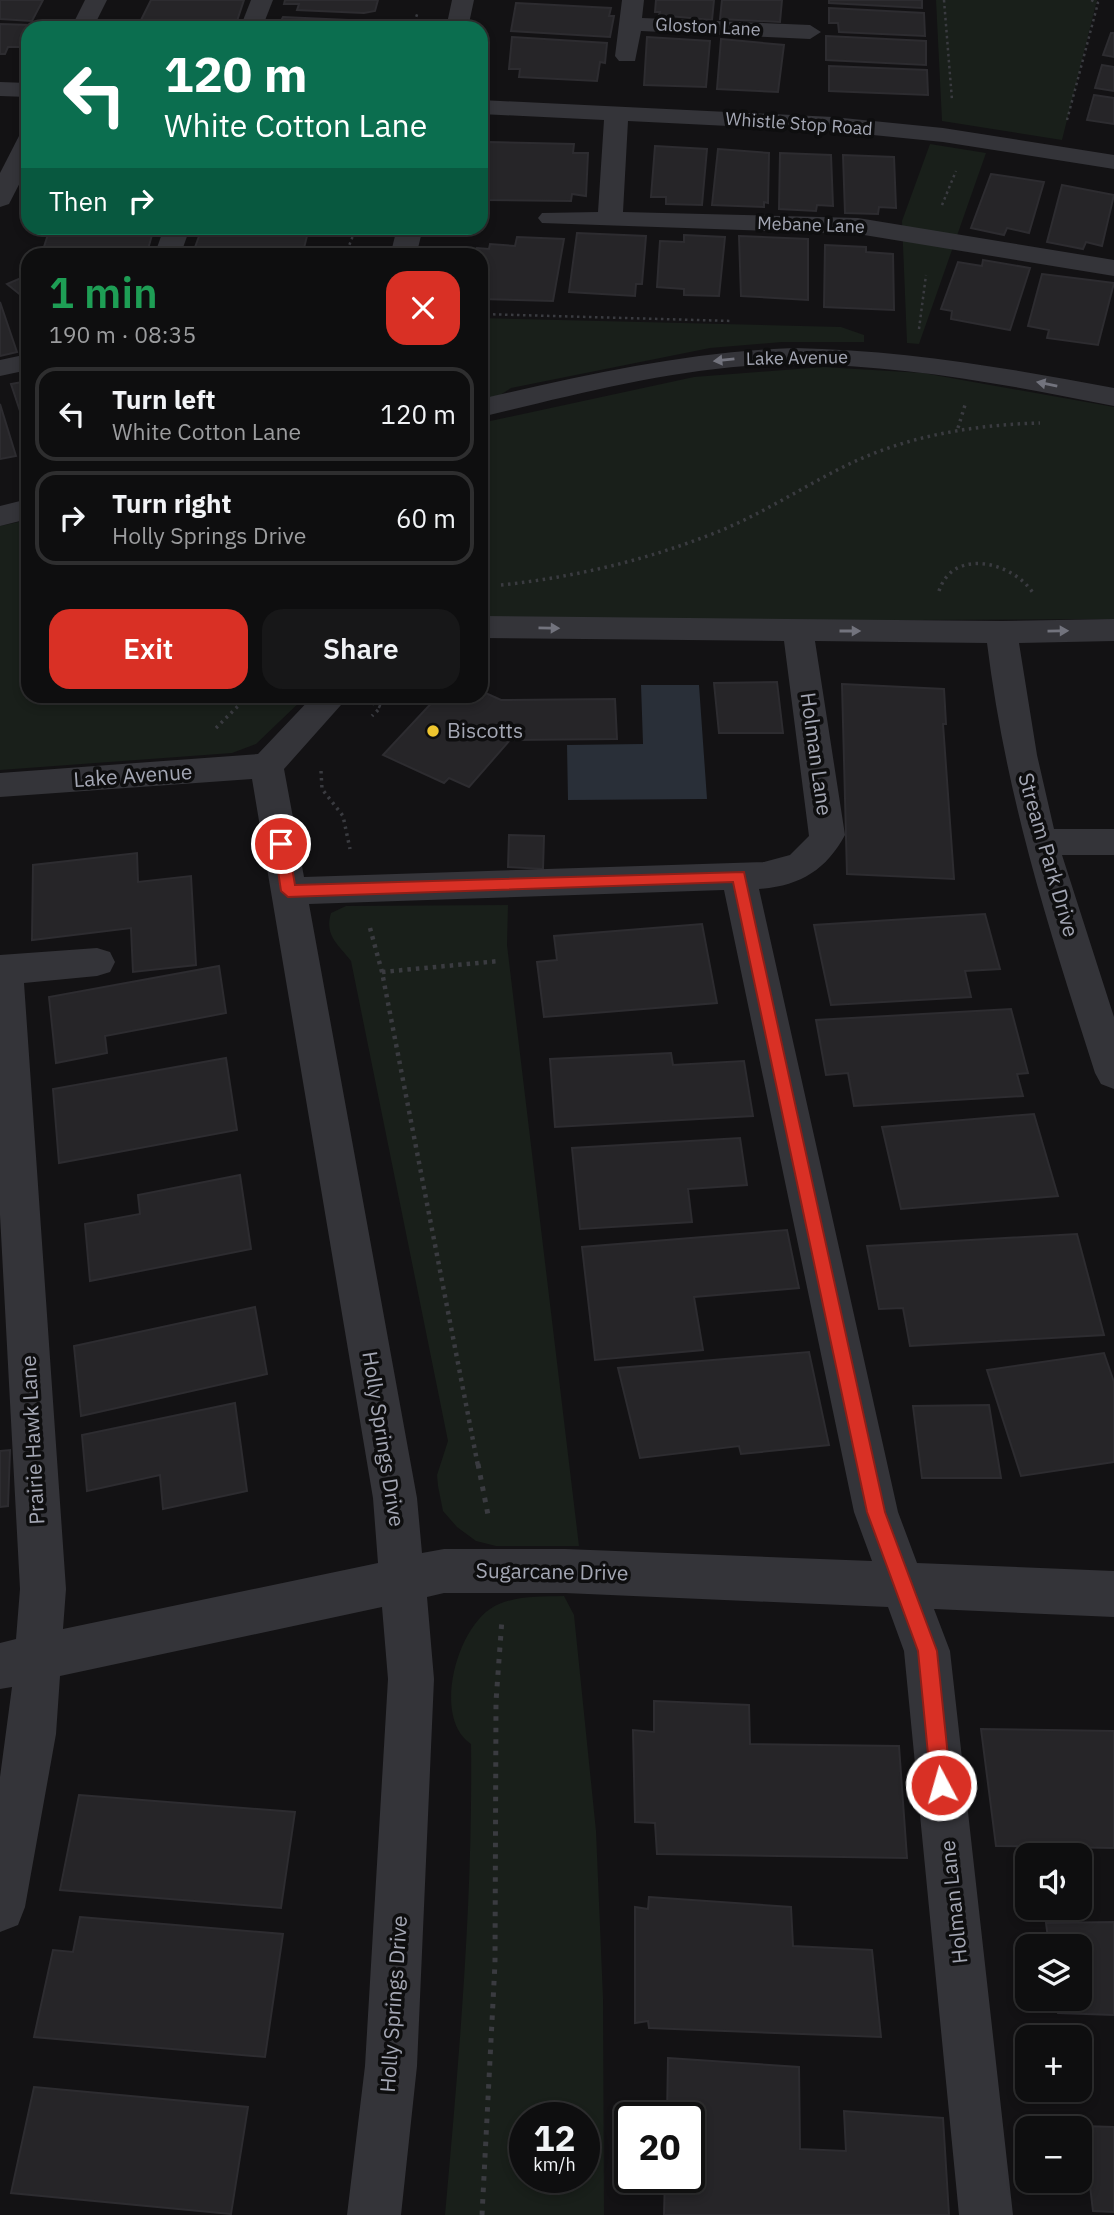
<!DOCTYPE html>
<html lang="en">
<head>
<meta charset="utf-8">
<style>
	:root { --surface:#0e0e0f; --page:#171718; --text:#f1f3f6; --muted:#9b9c9e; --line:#2e2e2f; --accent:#d93025 }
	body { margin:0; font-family:"IBM Plex Sans",sans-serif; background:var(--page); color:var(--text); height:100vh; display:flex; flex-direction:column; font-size:26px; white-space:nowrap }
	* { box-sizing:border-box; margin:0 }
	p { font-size:23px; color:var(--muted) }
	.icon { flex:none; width:38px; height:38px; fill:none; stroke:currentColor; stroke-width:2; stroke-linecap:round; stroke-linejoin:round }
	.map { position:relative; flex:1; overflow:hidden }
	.sheet { position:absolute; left:21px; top:248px; width:467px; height:455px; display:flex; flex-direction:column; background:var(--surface); border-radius:21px; box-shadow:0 4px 10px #0003,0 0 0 2px var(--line) }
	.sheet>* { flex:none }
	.top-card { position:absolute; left:21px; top:21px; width:467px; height:214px; border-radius:21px; box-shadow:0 4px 10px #0003,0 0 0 2px var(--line); background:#0b6e4f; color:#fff; overflow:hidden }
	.fabs { position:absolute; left:1015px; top:1843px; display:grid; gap:14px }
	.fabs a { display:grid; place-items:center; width:77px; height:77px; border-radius:14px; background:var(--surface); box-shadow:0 4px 10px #0003,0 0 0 2px var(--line); font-size:35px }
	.speed { position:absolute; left:509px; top:2102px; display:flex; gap:14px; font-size:35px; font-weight:700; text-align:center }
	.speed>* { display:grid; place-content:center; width:91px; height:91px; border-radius:50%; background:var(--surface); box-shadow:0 4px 10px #0003,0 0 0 2px var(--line); line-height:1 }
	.speed small { font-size:18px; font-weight:400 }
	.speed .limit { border:4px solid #111; border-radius:10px; background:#fff; color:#111 }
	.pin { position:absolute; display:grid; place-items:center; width:60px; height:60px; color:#fff; margin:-30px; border:4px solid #fff; border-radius:50%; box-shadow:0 2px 7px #0007 }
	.me { position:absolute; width:77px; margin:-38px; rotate:354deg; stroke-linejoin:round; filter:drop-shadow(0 0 5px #0008) }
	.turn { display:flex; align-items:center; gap:24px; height:147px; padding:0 28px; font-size:32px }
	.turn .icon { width:91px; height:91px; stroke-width:2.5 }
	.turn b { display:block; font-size:49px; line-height:60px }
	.then { display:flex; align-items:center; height:66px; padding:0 28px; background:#0003; gap:14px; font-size:26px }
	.round { display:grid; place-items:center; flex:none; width:74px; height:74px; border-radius:21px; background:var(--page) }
	.head { display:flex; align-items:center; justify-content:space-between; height:119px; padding:0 28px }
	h1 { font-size:42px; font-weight:600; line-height:52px; color:#1e9e55 }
	.primary-button { display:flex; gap:14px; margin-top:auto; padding:14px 28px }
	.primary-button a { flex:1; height:80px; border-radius:21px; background:var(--accent); color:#fff; font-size:28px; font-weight:600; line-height:80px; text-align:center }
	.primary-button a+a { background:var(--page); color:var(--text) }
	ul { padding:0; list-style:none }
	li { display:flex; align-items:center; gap:21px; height:94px; margin:0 14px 10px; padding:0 14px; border:4px solid var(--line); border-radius:21px }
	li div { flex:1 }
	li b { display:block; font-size:26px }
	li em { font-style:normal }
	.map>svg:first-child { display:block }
</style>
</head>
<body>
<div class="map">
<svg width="1114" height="2215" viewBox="0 0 1114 2215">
	<rect width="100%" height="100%" fill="#131214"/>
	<g fill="#191f1a" fill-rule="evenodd">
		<polygon points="936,0 1097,0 1062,140 942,121"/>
		<polygon points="930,144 986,153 919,344 907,343 902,221"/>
		<polygon points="481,318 841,327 864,335 864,342 782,342 710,348 511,388 497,397 481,402"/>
		<polygon points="823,367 923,373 1114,407 1114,619 481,622 481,423 694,377"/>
		<polygon points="28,520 28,696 305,697 256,744 232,753 0,770 0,526"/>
		<path d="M508,905L507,945L579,1546H496L476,1541L457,1527L443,1511L438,1486L437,1475L448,1441L351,961C339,945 324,936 331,913L346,906Z"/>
		<path d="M564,1596L574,1615L596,1831L603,1998L604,2215H445C459,2058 473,1902 471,1744C433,1719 455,1633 490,1609C511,1595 539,1597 564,1596ZM525,2118H584V2177H525Z"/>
	</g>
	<polygon fill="#292f38" points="641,685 699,685 707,799 568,800 567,745 643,744"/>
	<g fill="#262528" stroke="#2d2c30" stroke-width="2">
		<polygon points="0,0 43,0 32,21 0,19"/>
		<polygon points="151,0 244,0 237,21 226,20 224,26 139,24"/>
		<polygon points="285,0 378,0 375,11 364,13 297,10 299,4 284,4"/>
		<polygon points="656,0 714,0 712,20 659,15 660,12 655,12"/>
		<polygon points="722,0 782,0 780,22 720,19"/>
		<polygon points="829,0 922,0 922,8 829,3"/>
		<polygon points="516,3 611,8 609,16 614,16 610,37 511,31"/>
		<polygon points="829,8 924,13 925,36 839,32 838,23 829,23"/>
		<polygon points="283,17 369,21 367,28 277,28"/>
		<polygon points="0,24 30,25 20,47 8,47 5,54 0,54"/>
		<polygon points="1111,33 1114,33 1114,57 1103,55"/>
		<polygon points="826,36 926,41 926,65 826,60"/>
		<polygon points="512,37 607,43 605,63 600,62 597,81 519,77 520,69 509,69"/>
		<polygon points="647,37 710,41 706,87 644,85"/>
		<polygon points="721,39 784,45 778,92 717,89"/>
		<polygon points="1102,65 1114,67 1114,91 1095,88"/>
		<polygon points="829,66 927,70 928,95 829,91"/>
		<polygon points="1094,95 1114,98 1114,124 1087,120"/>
		<polygon points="489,142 574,144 573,153 588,153 586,196 572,194 571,201 482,200"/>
		<polygon points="655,146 707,149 702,205 666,204 666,197 651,197"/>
		<polygon points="718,149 769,153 768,203 764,202 764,207 712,205"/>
		<polygon points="780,153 831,155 833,206 817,205 816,211 779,209"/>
		<polygon points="843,155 894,157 896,208 879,207 878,214 845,213"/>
		<polygon points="991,174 1044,182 1029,233 1007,228 1004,235 971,228"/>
		<polygon points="1062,185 1114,195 1102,246 1086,242 1083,249 1047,242"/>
		<polygon points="50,228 154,228 146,256 42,253"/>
		<polygon points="202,228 309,228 302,256 204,256 207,250 194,250"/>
		<polygon points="577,233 646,236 642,284 636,284 635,296 569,292"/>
		<polygon points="684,235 725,237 719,296 684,295 684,289 657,287 660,241 684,242"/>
		<polygon points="739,236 808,239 808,300 741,296"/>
		<polygon points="517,237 564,239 553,301 481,299 481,256 475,256 477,248 489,249 490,244 515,246"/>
		<polygon points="825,245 866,247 866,252 893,254 894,310 824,307"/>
		<polygon points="983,260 1030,268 1010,330 951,319 952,311 941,309 958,262 982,266"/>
		<polygon points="1042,274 1114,283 1098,345 1047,338 1049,330 1028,326"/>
		<polygon points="28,275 28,301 7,284"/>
		<polygon points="0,302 17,352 0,356"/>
		<polygon points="28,381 28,435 11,384"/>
		<polygon points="0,404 16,456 0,459"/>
		<polygon points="777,682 783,733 719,733 714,683"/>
		<polygon points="842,684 944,689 946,724 943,724 954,879 847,874"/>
		<polygon points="481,691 501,700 615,699 617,739 510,740 469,787 449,778 444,783 383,755 438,696 481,696"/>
		<polygon points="509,835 544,836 543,869 508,867"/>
		<polygon points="137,853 138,882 191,876 196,965 133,972 131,928 32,940 33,865"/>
		<polygon points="985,914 1000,969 965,971 971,997 831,1005 814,925"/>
		<polygon points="702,924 717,1003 544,1017 537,962 557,960 554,936"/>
		<polygon points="219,966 226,1013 105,1036 107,1053 56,1063 49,997"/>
		<polygon points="1011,1009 1028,1073 1017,1074 1023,1096 854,1106 848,1073 826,1075 816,1020"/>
		<polygon points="671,1053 673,1065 744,1061 753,1116 555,1127 550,1059"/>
		<polygon points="226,1058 237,1130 59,1163 53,1089"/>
		<polygon points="1034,1114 1058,1196 901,1209 882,1127"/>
		<polygon points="740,1138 747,1185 688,1189 692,1222 580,1229 572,1148"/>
		<polygon points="240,1175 251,1249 90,1281 85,1224 140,1214 138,1195"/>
		<polygon points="787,1230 799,1288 694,1297 703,1350 595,1360 582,1247"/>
		<polygon points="1077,1234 1104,1335 910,1346 903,1308 879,1309 867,1246"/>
		<polygon points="255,1307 267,1374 81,1416 74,1346"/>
		<polygon points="809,1352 829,1445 741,1454 739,1446 640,1458 618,1368"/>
		<polygon points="1104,1353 1114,1382 1114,1462 1021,1476 987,1370"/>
		<polygon points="235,1403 247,1491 163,1509 160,1475 87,1491 82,1435"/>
		<polygon points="989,1405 1001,1478 922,1478 913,1406"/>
		<polygon points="10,1450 8,1506 0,1507 0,1451"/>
		<polygon points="654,1701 749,1705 750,1744 899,1746 907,1858 657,1854 655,1823 635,1822 633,1730 654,1732"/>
		<polygon points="981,1729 1114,1731 1114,1848 996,1846"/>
		<polygon points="79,1795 295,1812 281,1908 60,1890"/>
		<polygon points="649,1897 791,1907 793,1946 872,1950 881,2037 649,2028 648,2021 635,2023 635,1907 648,1909"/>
		<polygon points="80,1917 283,1934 265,2057 34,2037 53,1950 73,1952"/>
		<polygon points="1114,1922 1114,2015 1058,2013 1056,1998 1080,1998 1080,1946 1049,1946 1046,1923"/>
		<polygon points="668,2058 799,2067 800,2149 846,2151 844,2111 943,2118 949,2215 664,2215 665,2177 690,2177 690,2118 667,2118"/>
		<polygon points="34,2087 248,2107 231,2214 11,2193"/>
		<polygon points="1083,2126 1114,2127 1114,2212 1093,2211"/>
	</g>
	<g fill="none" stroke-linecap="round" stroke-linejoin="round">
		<g stroke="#3a3b40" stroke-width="2.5" stroke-dasharray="2.5 3.5" stroke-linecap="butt">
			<polyline points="944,0 952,100"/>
			<polyline points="412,28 418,12"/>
			<polyline points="1067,120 1098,3 1091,0"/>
			<polyline points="942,205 956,171"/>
			<polyline points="345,256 356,228"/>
			<polyline points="481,314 732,321"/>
			<polyline points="919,329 926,275"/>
		</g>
		<g stroke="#3a3b40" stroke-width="3.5" stroke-dasharray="2.5 4.5" stroke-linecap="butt">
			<polyline points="958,428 965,405"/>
			<path d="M501,585C577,577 651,559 722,530C765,512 803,487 845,466C906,436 972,425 1040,423"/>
			<path d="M939,591C953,547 1013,562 1033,593"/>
			<polyline points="372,703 381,707 372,716"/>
			<polyline points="216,728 248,696"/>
			<polyline points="321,771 322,789 343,816 350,849"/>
		</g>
		<g stroke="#3a3b40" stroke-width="4.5" stroke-dasharray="3.5 5" stroke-linecap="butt">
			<polyline points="370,928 382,972 478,1466"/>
			<polyline points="382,972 499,961"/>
		</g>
		<g stroke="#3a3b40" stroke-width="5" stroke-dasharray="4.5 7" stroke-linecap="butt">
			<polyline points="478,1464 489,1520"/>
			<polyline points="482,2215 495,1963 496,1701 502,1619"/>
		</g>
		<g fill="#343439" fill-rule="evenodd">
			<polygon points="85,0 107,0 93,28 71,28"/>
			<polygon points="251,0 273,0 262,28 240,28"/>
			<polygon points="452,0 474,0 468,28 446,28"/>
			<polygon points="622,0 644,0 642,18 810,25 821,32 810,39 641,31 635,61 619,61 615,56"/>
			<polygon points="0,82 28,83 28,97 0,96"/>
			<polygon points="481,100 833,117 943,128 1114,155 1114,169 943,142 833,131 628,121 623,212 858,218 1114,260 1114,276 858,234 542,223 538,218 542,213 598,212 604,120 481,114"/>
			<polygon points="28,134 28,167 9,204 0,207 0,173 19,136"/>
			<polygon points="164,228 190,228 180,256 154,256"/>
			<polygon points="397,228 423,228 416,256 390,256"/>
			<path d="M794,348C902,350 1008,368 1114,388V406C993,382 870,358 746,366C656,373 569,396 481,417V399C585,375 687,352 794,348Z"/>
			<polygon points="28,354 28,370 0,376 0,360"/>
			<polygon points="28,499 28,519 0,526 0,506"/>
			<path d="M481,616L1002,621L1114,619V641L1019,643L1037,755L1054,829H1114V855H1062L1114,1017V1089L1101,1084L1095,1073C1048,926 1006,797 987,643L815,641L845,835C826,870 800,886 759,889L898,1512L917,1563L1114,1571V1617L934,1609L950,1651L1013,2215H959L904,1651L888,1607L565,1593H444L427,1597L434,1679L417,2066L401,2215H347L365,2066L388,1679L382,1607L60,1676L56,1734L25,1907L18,1925L0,1932V1777L12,1687L0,1689V1643L16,1639L20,1589L0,1215V955L97,948L110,952L115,962L110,972L97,976L24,983L66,1589L63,1629L378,1563L373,1498L252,779L0,797V773L258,754L313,696H349L284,769L304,877L764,862L790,855L809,836L784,641L481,638ZM724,890L854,1512L872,1561L565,1549H444L422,1553L417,1498L309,904Z"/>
		</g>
	</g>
	<defs><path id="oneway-solid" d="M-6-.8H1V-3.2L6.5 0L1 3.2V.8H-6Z" transform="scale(1.75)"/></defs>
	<g fill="#72737d">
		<use href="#oneway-solid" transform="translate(724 360) rotate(174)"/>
		<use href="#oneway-solid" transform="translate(1047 384) rotate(-169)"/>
		<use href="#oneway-solid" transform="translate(549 628) rotate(1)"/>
		<use href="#oneway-solid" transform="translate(850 631)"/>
		<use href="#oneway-solid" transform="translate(1058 631) rotate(-1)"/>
	</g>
	<polygon fill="#d93025" stroke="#8d1f18" stroke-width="2" points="281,839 288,844 295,885 744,872 885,1512 937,1651 951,1785 948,1792 941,1795 934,1792 931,1785 918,1651 867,1512 733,882 288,897 281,891 274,844"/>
	<circle fill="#efc62f" stroke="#0e0e0f" stroke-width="2.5" cx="433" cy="731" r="7"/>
	<g text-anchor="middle" stroke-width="7" stroke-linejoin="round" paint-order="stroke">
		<g font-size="18" fill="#a4a7b4" stroke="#0e0e0f">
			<text transform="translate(708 27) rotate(3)" y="6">Gloston Lane</text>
			<text transform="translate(799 124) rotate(4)" y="6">Whistle Stop Road</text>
			<text transform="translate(811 225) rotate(2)" y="6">Mebane Lane</text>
			<text transform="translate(797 358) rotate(-1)" y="6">Lake Avenue</text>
		</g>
		<g font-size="21" fill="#a4a7b4" stroke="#0e0e0f" text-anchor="start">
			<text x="447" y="738">Biscotts</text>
		</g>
		<g font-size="21" fill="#a4a7b4" stroke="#0e0e0f">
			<text transform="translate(816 754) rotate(82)" y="7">Holman Lane</text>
			<text transform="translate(133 776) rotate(-4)" y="7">Lake Avenue</text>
			<text transform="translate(1048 855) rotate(74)" y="7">Stream Park Drive</text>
			<text transform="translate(383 1439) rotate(81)" y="7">Holly Springs Drive</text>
			<text transform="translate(33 1440) rotate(-93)" y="7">Prairie Hawk Lane</text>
			<text transform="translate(552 1572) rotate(1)" y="7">Sugarcane Drive</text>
			<text transform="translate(954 1902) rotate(-96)" y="7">Holman Lane</text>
			<text transform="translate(394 2004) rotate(-86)" y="7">Holly Springs Drive</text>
		</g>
	</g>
</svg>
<div class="fabs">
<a><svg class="icon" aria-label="sound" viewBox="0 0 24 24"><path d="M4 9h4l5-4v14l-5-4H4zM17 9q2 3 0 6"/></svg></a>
<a><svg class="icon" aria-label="layers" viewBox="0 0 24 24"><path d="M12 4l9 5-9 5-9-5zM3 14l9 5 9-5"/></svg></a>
<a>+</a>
<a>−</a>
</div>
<div class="speed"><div>12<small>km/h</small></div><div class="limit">20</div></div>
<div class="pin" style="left:281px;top:844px;background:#d93025"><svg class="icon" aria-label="arrive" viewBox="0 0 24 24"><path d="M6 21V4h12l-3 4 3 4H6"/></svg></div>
<svg class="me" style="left:941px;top:1785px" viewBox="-20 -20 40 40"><circle r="17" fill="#d93025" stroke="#fff" stroke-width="3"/><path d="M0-11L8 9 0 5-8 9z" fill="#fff"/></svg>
<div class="top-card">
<div class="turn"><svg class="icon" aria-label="left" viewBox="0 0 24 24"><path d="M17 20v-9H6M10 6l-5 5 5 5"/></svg><div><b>120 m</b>White Cotton Lane</div></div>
<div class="then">Then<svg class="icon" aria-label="right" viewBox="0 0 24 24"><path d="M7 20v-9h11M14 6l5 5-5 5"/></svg></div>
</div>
<section class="sheet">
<div class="head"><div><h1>1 min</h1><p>190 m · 08:35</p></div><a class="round" style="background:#d93025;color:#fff"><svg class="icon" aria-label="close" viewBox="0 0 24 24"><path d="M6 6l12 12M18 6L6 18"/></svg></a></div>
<ul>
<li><svg class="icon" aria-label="left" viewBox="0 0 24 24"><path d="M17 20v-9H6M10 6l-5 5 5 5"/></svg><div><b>Turn left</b><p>White Cotton Lane</p></div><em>120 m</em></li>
<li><svg class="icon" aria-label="right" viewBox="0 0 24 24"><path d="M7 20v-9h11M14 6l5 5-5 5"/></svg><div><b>Turn right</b><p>Holly Springs Drive</p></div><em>60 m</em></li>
</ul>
<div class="primary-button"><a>Exit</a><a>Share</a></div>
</section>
</div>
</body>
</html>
